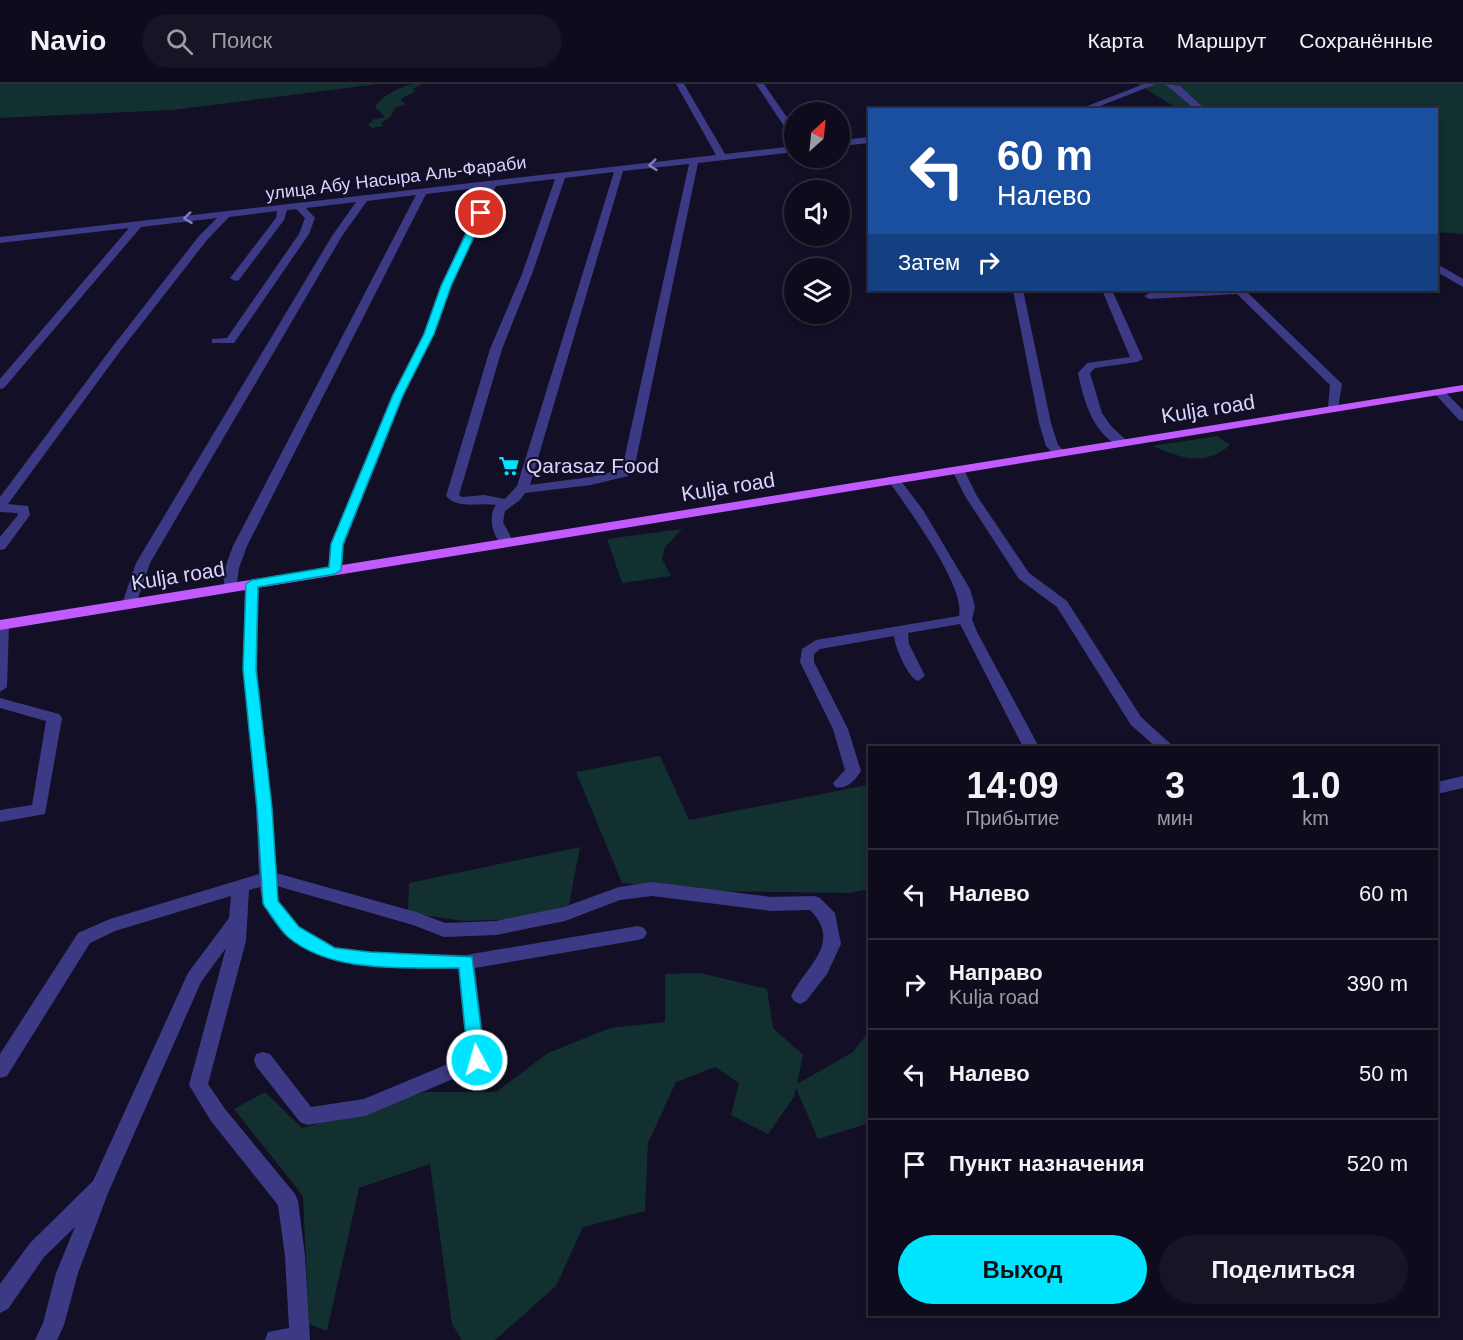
<!DOCTYPE html>
<html lang="ru">
<head>
<meta charset="utf-8">
<style>
	:root { --surface:#0e0b1c; --page:#171425; --text:#f1f3f6; --muted:#9b9ba3; --line:#2e2b3b; --accent:#00e5ff }
	body { margin:0; font-family:Helvetica,sans-serif; background:var(--page); color:var(--text); height:100vh; display:flex; flex-direction:column; font-size:22px; white-space:nowrap }
	* { box-sizing:border-box; margin:0 }
	p { font-size:20px; color:var(--muted) }
	.icon { flex:none; width:33px; height:33px; fill:none; stroke:currentColor; stroke-width:2; stroke-linecap:round; stroke-linejoin:round }
	.map { position:relative; flex:1; overflow:hidden }
	.side { position:absolute; left:868px; top:662px; width:570px; height:570px; display:flex; flex-direction:column; background:var(--surface); border-radius:0px; box-shadow:0 3px 9px #0003,0 0 0 2px var(--line) }
	.side>* { flex:none }
	.top-card { position:absolute; left:868px; top:24px; width:570px; height:183px; border-radius:0px; box-shadow:0 3px 9px #0003,0 0 0 2px var(--line); background:#1a4fa0; color:#fff; overflow:hidden }
	.needle { width:39px; rotate:27deg }
	.buttons { position:absolute; left:784px; top:18px; display:grid; gap:12px }
	.buttons a { display:grid; place-items:center; width:66px; height:66px; border-radius:50%; background:var(--surface); box-shadow:0 3px 9px #0003,0 0 0 2px var(--line); font-size:30px }
	.pin { position:absolute; display:grid; place-items:center; width:51px; height:51px; color:#fff; margin:-26px; border:3px solid #fff; border-radius:50%; box-shadow:0 2px 6px #0007 }
	.me { position:absolute; width:66px; margin:-33px; rotate:354deg; stroke-linejoin:round; filter:drop-shadow(0 0 4px #0008) }
	.turn { display:flex; align-items:center; gap:21px; height:126px; padding:0 30px; font-size:27px }
	.turn .icon { width:78px; height:78px; stroke-width:2.5 }
	.turn b { display:block; font-size:42px; line-height:51px }
	.then { display:flex; align-items:center; height:57px; padding:0 30px; background:#0003; gap:12px; font-size:22px }
	.eta { display:flex; justify-content:space-evenly; align-items:center; height:102px; text-align:center }
	.eta b { font-size:36px; font-weight:700; line-height:42px }
	.button { display:flex; gap:12px; margin-top:auto; padding:12px 30px }
	.button a { flex:1; height:69px; border-radius:36px; background:var(--accent); color:#111; font-size:24px; font-weight:700; line-height:69px; text-align:center }
	.button a+a { background:var(--page); color:var(--text) }
	ul { padding:0; list-style:none }
	li { display:flex; align-items:center; gap:18px; height:90px; padding:0 30px; border-top:2px solid var(--line) }
	li div { flex:1 }
	li b { display:block; font-size:22px }
	li em { font-style:normal }
	header { display:flex; align-items:center; gap:36px; box-sizing:border-box; height:84px; padding:0 30px; background:var(--surface); border-bottom:2px solid var(--line) }
	header strong { font-size:28px }
	nav { display:flex; gap:33px; margin-inline-start:auto; font-size:21px }
	.search { width:420px; height:54px; background:var(--page); display:flex; align-items:center; gap:15px; box-sizing:border-box; padding:0 21px; border-radius:33px; color:var(--muted); font-size:22px }
	.map>svg:first-child { display:block }
</style>
</head>
<body>
<header>
<strong>Navio</strong>
<div class="search"><svg class="icon" aria-label="search" viewBox="0 0 24 24"><circle cx="10" cy="10" r="6"/><path d="M15 15l6 6"/></svg>Поиск</div>
<nav><a>Карта</a><a>Маршрут</a><a>Сохранённые</a></nav>
</header>
<div class="map">
<svg width="1463" height="1256" viewBox="0 0 1463 1256">
	<rect width="100%" height="100%" fill="#130f26"/>
	<g fill="#12302f">
		<polygon points="0,0 378,0 172,26 0,34"/>
		<path d="M413,0H422L413,5L415,8L402,14L401,17L406,20L395,24L390,33L381,39L383,42L372,44L368,41L374,35L385,33L375,23C382,11 400,3 413,0Z"/>
		<polygon points="1138,0 1463,0 1463,150 1437,148 1437,26 1178,25"/>
		<path d="M1217,352L1230,361C1203,384 1180,373 1152,362Z"/>
		<polygon points="682,445 665,463 662,475 671,492 622,499 607,455"/>
		<polygon points="660,672 689,736 867,701 870,708 870,805 849,809 702,807 622,799 576,688"/>
		<polygon points="580,763 569,821 525,835 464,837 408,829 409,799"/>
		<polygon points="700,889 767,905 773,944 803,971 797,1000 853,968 870,946 870,1039 818,1055 796,1004 794,1013 768,1050 731,1031 739,999 715,983 676,998 648,1059 645,1127 583,1143 556,1202 495,1256 462,1256 452,1240 430,1080 359,1104 327,1247 309,1240 303,1112 234,1025 265,1008 302,1044 425,1008 496,1008 548,969 610,944 665,938 665,890"/>
	</g>
	<g fill="none" stroke-linecap="round" stroke-linejoin="round">
		<g fill="#3d3a85" fill-rule="evenodd">
			<path d="M676,0H684L725,70L795,62V68L698,79L636,376L628,392L591,401L525,409L520,416L505,427L503,438L514,459L507,463C493,459 487,431 496,421C479,418 459,426 446,412L490,265L522,190L555,95L496,102L451,202L434,250L404,311L344,461L342,486L340,489H330L328,486L330,461L392,311L424,250L441,202L486,103L426,110L247,462L239,484L236,507H226C220,493 228,476 233,462L416,111L367,117L342,152L150,479L136,520L129,524L124,523L122,520L136,479L332,152L356,118L306,124L315,134L309,150L234,259H212V255L227,254L299,150L305,134L296,125L287,126L284,136L239,196L235,197L230,194L276,134L277,127L229,133L207,156L121,266L8,420L28,422L30,431L5,465L0,466V453L18,431L17,429L0,428V413L113,262L199,152L217,134L141,143L4,304L0,305V295L129,144L0,159V153L716,71ZM689,80L624,376L619,386L591,393L530,401L623,87ZM614,88L517,402L505,415L484,411L462,413L459,411L502,265L532,190L565,94Z"/>
			<polygon points="756,0 764,0 795,45 795,55 792,54"/>
			<polygon points="1144,0 1156,0 1090,26 1077,26"/>
			<polygon points="1165,0 1180,2 1206,26 1196,26"/>
			<polygon points="870,53 870,59 840,62 840,56"/>
			<polygon points="1437,180 1463,195 1463,203 1437,188"/>
			<polygon points="1013,206 1023,206 1051,339 1058,361 1066,369 1064,372 1056,372 1046,362 1039,339"/>
			<path d="M1102,206H1112L1143,275L1137,278L1095,284L1090,289L1102,329L1111,342L1129,359L1123,363C1094,354 1083,315 1078,289L1087,279L1130,273Z"/>
			<polygon points="1211,206 1245,206 1340,298 1342,300 1338,325 1334,327 1328,323 1330,301 1237,210 1149,215 1144,212 1149,209"/>
			<polygon points="1439,305 1443,306 1463,326 1463,337 1459,336 1435,310 1433,308"/>
			<polygon points="958,382 964,386 977,412 1029,489 1067,517 1141,633 1174,663 1156,663 1131,641 1057,523 1019,495 965,412 952,386"/>
			<path d="M894,392L898,393L923,426L970,505L975,523L972,535L977,548L1039,663H1023L960,540L908,549L909,560L925,592L918,597C908,594 895,563 894,552L820,565L814,570V578L848,645L861,687C855,696 847,706 835,703L833,699L845,686L833,645L800,578L802,565L816,556L959,532C966,502 906,422 888,396Z"/>
			<path d="M252,496L259,500L257,585L272,724L276,789L416,828L445,839L496,837L564,823L619,803L652,798L771,813L814,812L820,814L835,829L841,860L827,890L806,917L800,920L794,917L791,912C806,882 843,859 810,826L771,827L652,812L620,816L565,837L496,851L444,853L413,841L277,802L278,817L299,843L335,863L370,868L466,871L638,842L644,844L647,849L644,854L638,856L475,884L486,976L484,982L365,1032L307,1041L300,1038L256,982L254,976L256,970L263,968L270,970L311,1023L364,1015L467,972L458,885C397,883 318,893 276,840C266,827 262,819 260,803L249,806L246,857L208,1000L225,1025L295,1110L298,1117L305,1172L310,1256H265L268,1248L289,1244L285,1172L278,1121L211,1037L189,1001L226,864L201,898L108,1109L78,1189L64,1241L57,1256H35L43,1239L56,1189L75,1143L44,1173L8,1225L0,1229V1200L30,1159L93,1097L188,889L229,834L231,812L115,847L90,859L7,992L0,994V970L78,849L110,835L259,790L256,724L243,585L245,500Z"/>
			<polygon points="2,536 9,541 7,603 0,608 0,537"/>
			<polygon points="0,614 59,630 62,634 45,730 0,738 0,726 32,721 46,637 0,624"/>
			<polygon points="1463,692 1463,704 1437,710 1437,698"/>
		</g>
		<polygon fill="#c25bff" fill-rule="evenodd" points="1463,301 1463,307 0,546 0,536"/>
	</g>
	<defs><path id="oneway-chevron" d="M-2-3.5L2.5 0L-2 3.5" fill="none" stroke-width="1.6" stroke-linecap="round" stroke-linejoin="round" transform="scale(1.5)"/></defs>
	<g stroke="#837fbc">
		<use href="#oneway-chevron" transform="translate(653 81) rotate(174)"/>
		<use href="#oneway-chevron" transform="translate(188 134) rotate(173)"/>
	</g>
	<path fill="#00e5ff" stroke="#0095a6" stroke-width="1.5" d="M477,127L485,129L451,202L434,250L403,311L343,460L341,486L335,490L258,503L256,585L272,724L278,817L299,843L335,864L370,868L472,873L485,976L483,981L477,984L471,981L468,976L459,884C404,883 332,890 288,853C279,845 272,832 265,823L263,819L257,724L243,585L246,500L252,496L329,483L331,460L393,311L424,250L441,202Z"/>
	<defs>
		<g id="supermarket-bare" transform="scale(1.62)"><path d="M-6-5.5h2.5l.6 2H6L4.5 2H-2.5L-4.4-4H-6ZM-1.5 3.2a1.3 1.3 0 1 0 .1 0ZM3 3.2a1.3 1.3 0 1 0 .1 0Z" fill="#00e5ff" stroke="#130f26" stroke-width="2.5" paint-order="stroke"/></g>
	</defs>
	<g fill-rule="evenodd">
		<use href="#supermarket-bare" x="509" y="382"/>
	</g>
	<g text-anchor="middle" stroke-width="4.5" stroke-linejoin="round" paint-order="stroke">
		<g font-size="18" fill="#d9d4ff" stroke="#130f26">
			<text transform="translate(396 94) rotate(-7)" y="6">улица Абу Насыра Аль-Фараби</text>
		</g>
		<g font-size="21" fill="#d9d4ff" stroke="#130f26">
			<text transform="translate(1208 325) rotate(-9)" y="7">Kulja road</text>
			<text transform="translate(728 403) rotate(-9)" y="7">Kulja road</text>
			<text transform="translate(178 492) rotate(-9)" y="7">Kulja road</text>
		</g>
		<g font-size="21" fill="#d9d4ff" stroke="#130f26" text-anchor="start">
			<text x="526" y="389">Qarasaz Food</text>
		</g>
	</g>
</svg>
<div class="buttons">
<a><svg class="needle" viewBox="-14 -14 28 28"><path d="M0-13l5 13h-10z" fill="#e53935"/><path d="M0 13l5-13h-10z" fill="#9b9ba3"/></svg></a>
<a><svg class="icon" aria-label="sound" viewBox="0 0 24 24"><path d="M4 9h4l5-4v14l-5-4H4zM17 9q2 3 0 6"/></svg></a>
<a><svg class="icon" aria-label="layers" viewBox="0 0 24 24"><path d="M12 4l9 5-9 5-9-5zM3 14l9 5 9-5"/></svg></a>
</div>
<div class="pin" style="left:481px;top:129px;background:#d93025"><svg class="icon" aria-label="arrive" viewBox="0 0 24 24"><path d="M6 21V4h12l-3 4 3 4H6"/></svg></div>
<svg class="me" style="left:477px;top:976px" viewBox="-20 -20 40 40"><circle r="17" fill="#00e5ff" stroke="#fff" stroke-width="3"/><path d="M0-11L8 9 0 5-8 9z" fill="#fff"/></svg>
<div class="top-card">
<div class="turn"><svg class="icon" aria-label="left" viewBox="0 0 24 24"><path d="M17 20v-9H6M10 6l-5 5 5 5"/></svg><div><b>60 m</b>Налево</div></div>
<div class="then">Затем<svg class="icon" aria-label="right" viewBox="0 0 24 24"><path d="M7 20v-9h11M14 6l5 5-5 5"/></svg></div>
</div>
<section class="side">
<div class="eta">
<div><b>14:09</b><p>Прибытие</p></div>
<div><b>3</b><p>мин</p></div>
<div><b>1.0</b><p>km</p></div>
</div>
<ul>
<li><svg class="icon" aria-label="left" viewBox="0 0 24 24"><path d="M17 20v-9H6M10 6l-5 5 5 5"/></svg><div><b>Налево</b></div><em>60 m</em></li>
<li><svg class="icon" aria-label="right" viewBox="0 0 24 24"><path d="M7 20v-9h11M14 6l5 5-5 5"/></svg><div><b>Направо</b><p>Kulja road</p></div><em>390 m</em></li>
<li><svg class="icon" aria-label="left" viewBox="0 0 24 24"><path d="M17 20v-9H6M10 6l-5 5 5 5"/></svg><div><b>Налево</b></div><em>50 m</em></li>
<li><svg class="icon" aria-label="arrive" viewBox="0 0 24 24"><path d="M6 21V4h12l-3 4 3 4H6"/></svg><div><b>Пункт назначения</b></div><em>520 m</em></li>
</ul>
<div class="button"><a>Выход</a><a>Поделиться</a></div>
</section>
</div>
</body>
</html>
